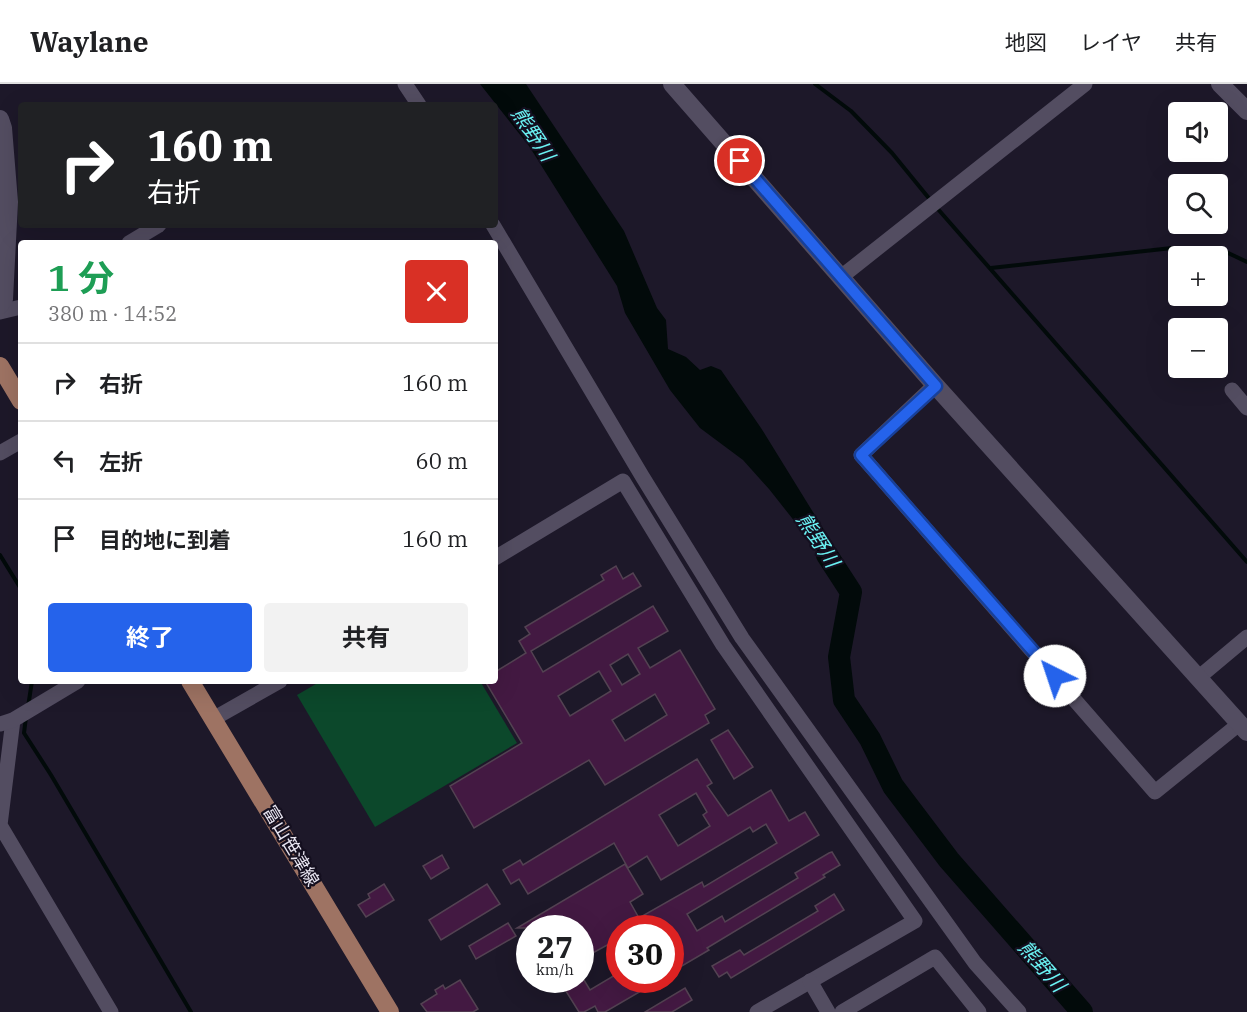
<!DOCTYPE html>
<html lang="ja">
<head>
<meta charset="utf-8">
<style>
	:root { --surface:#fff; --page:#f2f2f2; --text:#202124; --muted:#757577; --line:#e0e0e0; --accent:#2563eb }
	body { margin:0; font-family:"IBM Plex Serif","Noto Sans JP",serif; background:var(--page); color:var(--text); height:100vh; display:flex; flex-direction:column; font-size:22px; white-space:nowrap }
	* { box-sizing:border-box; margin:0 }
	p { font-size:20px; color:var(--muted) }
	.icon { flex:none; width:33px; height:33px; fill:none; stroke:currentColor; stroke-width:2; stroke-linecap:round; stroke-linejoin:round }
	.map { position:relative; flex:1; overflow:hidden }
	.drawer { position:absolute; left:18px; top:156px; width:480px; height:444px; display:flex; flex-direction:column; background:var(--surface); border-radius:6px; box-shadow:0 6px 24px #0002 }
	.drawer>* { flex:none }
	.hud { position:absolute; left:18px; top:18px; width:480px; height:126px; border-radius:6px; box-shadow:0 6px 24px #0002; background:#202124; color:#fff; overflow:hidden }
	.fabs { position:absolute; left:1168px; top:18px; display:grid; gap:12px }
	.fabs a { display:grid; place-items:center; width:60px; height:60px; border-radius:6px; background:var(--surface); box-shadow:0 6px 24px #0002; font-size:30px }
	.speed { position:absolute; left:516px; top:831px; display:flex; gap:12px; font-size:30px; font-weight:700; text-align:center }
	.speed>* { display:grid; place-content:center; width:78px; height:78px; border-radius:50%; background:var(--surface); box-shadow:0 6px 24px #0002; line-height:1 }
	.speed small { font-size:15px; font-weight:400 }
	.speed .limit { border:9px solid #d22; background:#fff; color:#111 }
	.pin { position:absolute; display:grid; place-items:center; width:51px; height:51px; color:#fff; margin:-26px; border:3px solid #fff; border-radius:50%; box-shadow:0 2px 6px #0007 }
	.me { position:absolute; width:66px; margin:-33px; rotate:319deg; stroke-linejoin:round; filter:drop-shadow(0 0 4px #0008) }
	.turn { display:flex; align-items:center; gap:21px; height:126px; padding:0 30px; font-size:27px }
	.turn .icon { width:78px; height:78px; stroke-width:2.5 }
	.turn b { display:block; font-size:42px; line-height:51px }
	.round { display:grid; place-items:center; flex:none; width:63px; height:63px; border-radius:6px; background:var(--page) }
	.head { display:flex; align-items:center; justify-content:space-between; height:102px; padding:0 30px }
	h1 { font-size:36px; font-weight:700; line-height:45px; color:#1e9e55 }
	.primary-button { display:flex; gap:12px; margin-top:auto; padding:12px 30px }
	.primary-button a { flex:1; height:69px; border-radius:6px; background:var(--accent); color:#fff; font-size:24px; font-weight:700; line-height:69px; text-align:center }
	.primary-button a+a { background:var(--page); color:var(--text) }
	ul { padding:0; list-style:none }
	li { display:flex; align-items:center; gap:18px; height:78px; padding:0 30px; border-top:2px solid var(--line) }
	li div { flex:1 }
	li b { display:block; font-size:22px }
	li em { font-style:normal }
	header { display:flex; align-items:center; gap:36px; box-sizing:border-box; height:84px; padding:0 30px; background:var(--surface); border-bottom:2px solid var(--line) }
	header strong { font-size:28px }
	nav { display:flex; gap:33px; margin-inline-start:auto; font-size:21px }
	.map>svg:first-child { display:block }
</style>
</head>
<body>
<header>
<strong>Waylane</strong>
<nav><a>地図</a><a>レイヤ</a><a>共有</a></nav>
</header>
<div class="map">
<svg width="1247" height="928" viewBox="0 0 1247 928">
	<rect width="100%" height="100%" fill="#1d1829"/>
	<polygon fill="#0c482b" points="321,597 480,597 517,659 375,743 297,611"/>
	<polygon fill="#020a0a" points="480,0 526,0 624,147 657,224 666,236 668,265 686,273 700,286 711,282 721,286 761,344 855,496 841,496 769,405 743,376 700,344 670,306 625,229 617,202 529,62"/>
	<g fill="none" stroke-linecap="round" stroke-linejoin="round">
		<g stroke="#020a0a" stroke-width="4">
			<polyline points="815,0 851,27 892,69 932,118"/>
			<polyline points="937,124 1247,478"/>
			<polyline points="991,184 1172,164 1224,167 1247,178"/>
			<polyline points="0,471 21,505"/>
			<polyline points="28,623 32,597"/>
			<polyline points="26,633 24,649 51,691 191,928"/>
		</g>
		<polyline stroke="#020a0a" stroke-width="22" points="827,471 851,508 839,573 844,616 870,655 893,702 949,776 1082,928"/>
	</g>
	<g fill="#431942" stroke="#534252" stroke-width="1.5" fill-rule="evenodd">
		<path d="M616,482L623,495L633,489L641,502L531,567L543,588L653,522L668,547L638,564L650,584L680,566L715,625L705,631L709,639L605,701L589,676L474,744L450,702L522,659L485,597H495V588L526,569L519,557L530,550L525,543L604,496L601,491ZM628,570L640,590L622,601L610,581ZM599,587L611,607L570,632L558,612ZM655,610L667,631L625,657L612,636Z"/>
		<polygon points="728,646 753,683 734,695 711,656"/>
		<path d="M697,675L712,699L707,702L728,732L771,706L789,737L805,728L819,751L687,830L697,847L722,832L725,838L798,794L795,789L829,769L832,768L840,781L823,791L825,793L707,864L709,866L670,889V844H620V854L580,876V844H517L625,780L643,810L630,818L639,834L702,798L704,803L777,759L766,740L753,748L750,743L661,796L647,772L628,784L614,759L528,810L519,795L511,800L503,786L520,776L523,781ZM696,709L707,728L703,731L710,742L678,762L659,731Z"/>
		<polygon points="442,771 449,784 431,795 423,782"/>
		<polygon points="384,800 394,816 366,833 358,821 370,814 368,810"/>
		<polygon points="487,800 500,820 441,856 429,836"/>
		<polygon points="834,810 844,826 731,894 727,888 719,893 712,882 740,866 744,871 818,827 815,822"/>
		<polygon points="508,839 516,852 476,875 469,862"/>
		<polygon points="620,888 620,896 660,896 605,928 598,928 595,922 584,928 579,928 559,896 584,896 590,906"/>
		<polygon points="460,896 478,925 473,928 427,928 421,920 437,910 435,906 443,901 445,905"/>
		<polygon points="685,904 692,916 672,928 645,928"/>
	</g>
	<g fill="none" stroke-linecap="round" stroke-linejoin="round">
		<g stroke="#534d61" stroke-width="15">
			<polyline points="405,0 419,21"/>
			<polyline points="493,141 642,392 742,554 975,879 1019,928"/>
			<polyline points="129,159 159,141"/>
			<polyline points="841,193 1085,0"/>
			<polyline points="0,228 21,223"/>
			<polyline points="935,301 861,371 1155,708 1239,640"/>
			<polyline points="1232,306 1247,324"/>
			<polyline points="0,369 21,357"/>
			<polyline points="495,474 623,397 723,561 915,837 757,928"/>
			<polyline points="1198,594 1247,553"/>
			<polyline points="213,635 280,597"/>
			<polyline points="13,636 0,741 111,928"/>
			<polyline points="0,640 13,636 78,597"/>
			<polyline points="810,897 828,928"/>
			<polyline points="842,928 935,873 979,928"/>
		</g>
		<g stroke="#534d61" stroke-width="18">
			<polyline points="672,0 935,301 1247,648"/>
			<polyline points="1220,0 1247,27"/>
			<polyline points="0,35 3,44 9,118 4,215 0,221"/>
		</g>
		<g stroke="#9e7363" stroke-width="18">
			<polyline points="0,282 21,317"/>
			<polyline points="190,597 390,928"/>
		</g>
	</g>
	<g fill="none" stroke-linecap="round" stroke-linejoin="round">
		<g stroke="#184099" stroke-width="15">
			<polyline id="route" points="740,77 936,302 861,371 1055,592"/>
		</g>
		<use href="#route" stroke="#2563eb" stroke-width="10"/>
	</g>
	<g text-anchor="middle" stroke-width="4.5" stroke-linejoin="round" paint-order="stroke">
		<g font-size="18" fill="#e9e6f2" stroke="#140f1f">
			<text transform="translate(291 762) rotate(59)" y="6">富山笹津線</text>
		</g>
		<g font-size="20" font-style="italic" fill="#6af2f3" stroke="#140f1f">
			<text transform="translate(533 50) rotate(56)" y="7">熊野川</text>
			<text transform="translate(818 456) rotate(57)" y="7">熊野川</text>
			<text transform="translate(1042 882) rotate(49)" y="7">熊野川</text>
		</g>
	</g>
</svg>
<div class="fabs">
<a><svg class="icon" aria-label="sound" viewBox="0 0 24 24"><path d="M4 9h4l5-4v14l-5-4H4zM17 9q2 3 0 6"/></svg></a>
<a><svg class="icon" aria-label="search" viewBox="0 0 24 24"><circle cx="10" cy="10" r="6"/><path d="M15 15l6 6"/></svg></a>
<a>+</a>
<a>−</a>
</div>
<div class="speed"><div>27<small>km/h</small></div><div class="limit">30</div></div>
<div class="pin" style="left:740px;top:77px;background:#d93025"><svg class="icon" aria-label="arrive" viewBox="0 0 24 24"><path d="M6 21V4h12l-3 4 3 4H6"/></svg></div>
<svg class="me" style="left:1055px;top:592px" viewBox="-20 -20 40 40"><circle r="19" fill="#fff"/><path d="M0-13L10 11 0 6-10 11z" fill="#2563eb"/></svg>
<div class="hud">
<div class="turn"><svg class="icon" aria-label="right" viewBox="0 0 24 24"><path d="M7 20v-9h11M14 6l5 5-5 5"/></svg><div><b>160 m</b>右折</div></div>
</div>
<section class="drawer">
<div class="head"><div><h1>1 分</h1><p>380 m · 14:52</p></div><a class="round" style="background:#d93025;color:#fff"><svg class="icon" aria-label="close" viewBox="0 0 24 24"><path d="M6 6l12 12M18 6L6 18"/></svg></a></div>
<ul>
<li><svg class="icon" aria-label="right" viewBox="0 0 24 24"><path d="M7 20v-9h11M14 6l5 5-5 5"/></svg><div><b>右折</b></div><em>160 m</em></li>
<li><svg class="icon" aria-label="left" viewBox="0 0 24 24"><path d="M17 20v-9H6M10 6l-5 5 5 5"/></svg><div><b>左折</b></div><em>60 m</em></li>
<li><svg class="icon" aria-label="arrive" viewBox="0 0 24 24"><path d="M6 21V4h12l-3 4 3 4H6"/></svg><div><b>目的地に到着</b></div><em>160 m</em></li>
</ul>
<div class="primary-button"><a>終了</a><a>共有</a></div>
</section>
</div>
</body>
</html>
